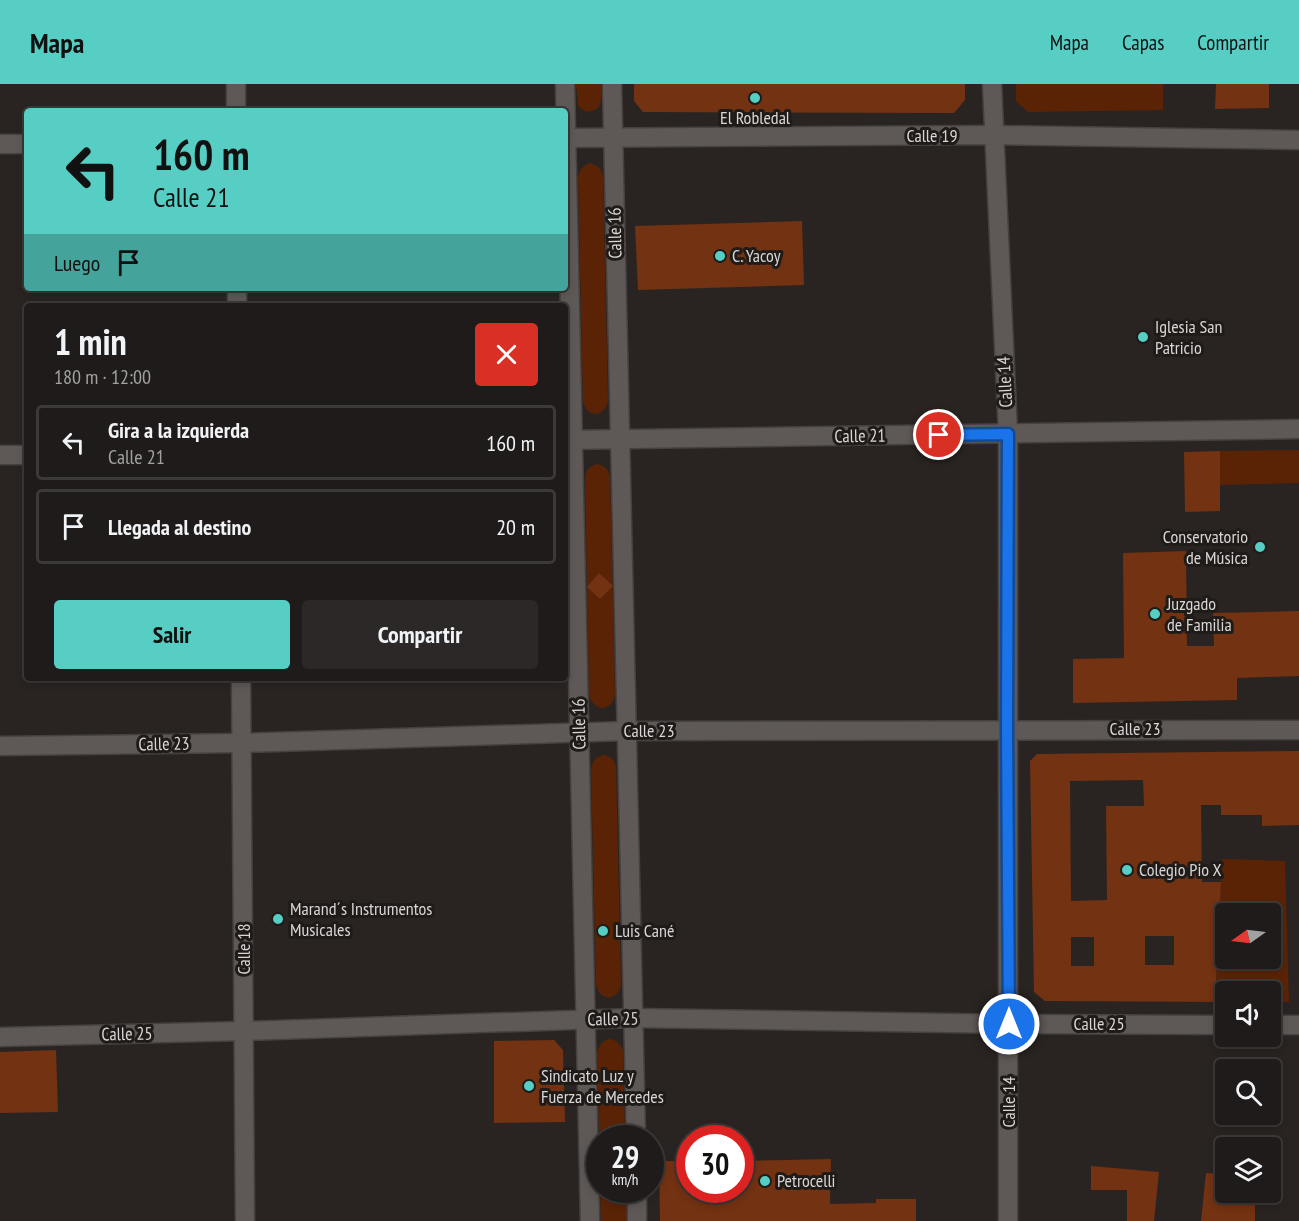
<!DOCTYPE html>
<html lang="es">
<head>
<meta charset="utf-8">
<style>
	:root { --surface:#1f1b1a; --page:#2c2827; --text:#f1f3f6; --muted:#a1a1a2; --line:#3c3939; --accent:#56cec3 }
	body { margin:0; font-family:"PT Sans Narrow",sans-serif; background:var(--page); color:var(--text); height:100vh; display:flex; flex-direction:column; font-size:22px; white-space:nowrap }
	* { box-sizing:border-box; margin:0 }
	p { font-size:20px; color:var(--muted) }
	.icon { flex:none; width:33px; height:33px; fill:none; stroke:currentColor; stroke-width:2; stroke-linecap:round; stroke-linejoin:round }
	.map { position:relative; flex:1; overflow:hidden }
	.sheet { position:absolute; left:24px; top:219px; width:544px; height:378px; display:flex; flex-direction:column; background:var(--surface); border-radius:6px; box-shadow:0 3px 9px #0003,0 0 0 2px var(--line) }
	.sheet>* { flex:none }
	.top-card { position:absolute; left:24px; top:24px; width:544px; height:183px; border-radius:6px; box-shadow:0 3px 9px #0003,0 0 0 2px var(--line); background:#56cec3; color:#111; overflow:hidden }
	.needle { width:39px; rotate:256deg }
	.controls { position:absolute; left:1215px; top:819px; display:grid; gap:12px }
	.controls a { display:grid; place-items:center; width:66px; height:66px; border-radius:6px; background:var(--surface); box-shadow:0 3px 9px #0003,0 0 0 2px var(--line); font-size:30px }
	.speed { position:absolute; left:586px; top:1041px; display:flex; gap:12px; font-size:30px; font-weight:700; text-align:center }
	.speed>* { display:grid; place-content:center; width:78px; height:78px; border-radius:50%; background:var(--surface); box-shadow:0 3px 9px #0003,0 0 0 2px var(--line); line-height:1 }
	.speed small { font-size:15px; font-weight:400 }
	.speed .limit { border:9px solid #d22; background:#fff; color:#111 }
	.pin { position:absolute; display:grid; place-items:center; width:51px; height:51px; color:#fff; margin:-26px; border:3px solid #fff; border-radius:50%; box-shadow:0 2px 6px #0007 }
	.me { position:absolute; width:66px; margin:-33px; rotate:0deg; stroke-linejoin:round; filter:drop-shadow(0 0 4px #0008) }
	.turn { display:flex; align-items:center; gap:21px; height:126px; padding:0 30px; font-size:27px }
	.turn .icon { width:78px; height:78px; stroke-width:2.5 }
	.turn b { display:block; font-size:42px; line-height:51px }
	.then { display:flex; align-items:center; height:57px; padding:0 30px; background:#0003; gap:12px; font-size:22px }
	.round { display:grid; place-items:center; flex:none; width:63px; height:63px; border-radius:6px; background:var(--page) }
	.summary { display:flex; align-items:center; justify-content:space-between; height:102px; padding:0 30px }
	h1 { font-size:36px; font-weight:700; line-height:45px }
	.primary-button { display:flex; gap:12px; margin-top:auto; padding:12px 30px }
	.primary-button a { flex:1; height:69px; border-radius:6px; background:var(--accent); color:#111; font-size:24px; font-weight:700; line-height:69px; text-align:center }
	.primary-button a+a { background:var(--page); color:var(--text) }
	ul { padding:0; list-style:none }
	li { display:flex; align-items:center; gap:18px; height:75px; margin:0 12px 9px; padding:0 18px; border:3px solid var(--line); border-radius:6px }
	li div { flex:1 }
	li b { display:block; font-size:22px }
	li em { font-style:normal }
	header { display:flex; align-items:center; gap:36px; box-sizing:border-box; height:84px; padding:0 30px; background:var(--accent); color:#111 }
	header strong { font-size:28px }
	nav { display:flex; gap:33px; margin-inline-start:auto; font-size:21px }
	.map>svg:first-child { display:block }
</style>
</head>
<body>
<header>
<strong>Mapa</strong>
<nav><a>Mapa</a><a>Capas</a><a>Compartir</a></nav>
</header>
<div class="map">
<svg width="1299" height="1137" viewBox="0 0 1299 1137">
	<rect width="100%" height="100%" fill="#292422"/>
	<g fill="#5a2306" fill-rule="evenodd">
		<path d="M576,0H601C601,10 604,24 592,27C586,29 582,26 578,22Z"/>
		<polygon points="1016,0 1163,0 1163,26 1028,28 1016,17"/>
		<path d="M590,79C598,82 601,84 603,92L608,317C604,334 588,334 583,318L578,92C580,85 583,82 590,79Z"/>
		<polygon points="1299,366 1299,399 1220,401 1220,367"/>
		<path d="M597,380C605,382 608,385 610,393L615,611C611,628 595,628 589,612L585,393C587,385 589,383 597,380Z"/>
		<path d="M604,671C611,673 614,675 616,683L621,901C618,917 600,918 596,901L591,684C593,676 596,673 604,671Z"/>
		<path d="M1222,775L1285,777L1289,918H1271L1270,908L1232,907V898H1216ZM1226,830H1270V874H1226Z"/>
		<path d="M610,955C618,957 621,960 623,967L625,1054H600V1084L597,968C600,960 602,957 610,955Z"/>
		<polygon points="600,1106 626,1106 627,1137 601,1137"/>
	</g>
	<g fill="#733212" fill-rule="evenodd">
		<polygon points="634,0 965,0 965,16 954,29 643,28 634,17"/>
		<polygon points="1216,0 1269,0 1269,24 1215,25"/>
		<polygon points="802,137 804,201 638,206 635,142"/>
		<polygon points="1220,367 1220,427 1185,428 1184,368"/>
		<polygon points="1186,467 1187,562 1214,562 1213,529 1299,527 1299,592 1237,594 1237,616 1073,619 1073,575 1124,574 1123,469"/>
		<polygon points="599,489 613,502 600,515 587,503"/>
		<path d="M1299,667V741L1262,742V731H1221V721H1201L1202,798H1221L1216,898H1232V908H1226V918L1045,917L1034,908L1030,677L1037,670ZM1143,696L1144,722H1106L1107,816L1071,817L1070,697ZM1145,852H1174V881H1145ZM1071,853H1094V882H1071Z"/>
		<polygon points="554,956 563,966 565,1038 494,1039 494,957"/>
		<polygon points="56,966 58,1028 0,1029 0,968"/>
		<polygon points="831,1075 830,1120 876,1119 876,1115 916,1115 916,1137 660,1137 659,1077 690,1077 690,1106 741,1106 741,1077"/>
		<polygon points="1091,1082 1159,1088 1154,1137 1127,1137 1127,1106 1091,1106"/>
		<polygon points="1206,1089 1226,1090 1226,1108 1255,1108 1255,1137 1201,1137"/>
	</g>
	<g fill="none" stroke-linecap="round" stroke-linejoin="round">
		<g stroke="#454140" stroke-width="21">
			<g id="street">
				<polyline points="236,0 236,27"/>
				<polyline points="565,0 590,1137"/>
				<polyline points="612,0 636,1054"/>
				<polyline points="992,0 1008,350 1008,1137"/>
				<polyline points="566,54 993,51 1299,56"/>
				<polyline points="0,60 27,60"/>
				<polyline points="237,204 237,222"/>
				<polyline points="566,356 1299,345"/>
				<polyline points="0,371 27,371"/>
				<polyline points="241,594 245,1137"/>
				<polyline points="0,662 242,659 626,647 1299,646"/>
				<polyline points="1270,941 1299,941"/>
				<polyline points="0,953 244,947 633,934 1009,940 1226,941"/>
				<polyline points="637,1106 637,1137"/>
			</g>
		</g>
		<use href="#street" stroke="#5e5856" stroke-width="18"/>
	</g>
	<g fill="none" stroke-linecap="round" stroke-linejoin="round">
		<g stroke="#114b97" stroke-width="15">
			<polyline id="route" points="939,351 1008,350 1007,645 1009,940"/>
		</g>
		<use href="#route" stroke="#1a73e8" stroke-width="10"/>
	</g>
	<g fill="#56cec3" stroke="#1f1b19" stroke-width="2">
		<circle cx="755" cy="14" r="6"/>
		<circle cx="720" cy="172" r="6"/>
		<circle cx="1143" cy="253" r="6"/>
		<circle cx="1260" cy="463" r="6"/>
		<circle cx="1155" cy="530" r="6"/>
		<circle cx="1127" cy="786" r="6"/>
		<circle cx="278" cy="835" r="6"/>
		<circle cx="603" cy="847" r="6"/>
		<circle cx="529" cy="1002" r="6"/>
		<circle cx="765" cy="1097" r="6"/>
	</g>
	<g text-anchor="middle" stroke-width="6" stroke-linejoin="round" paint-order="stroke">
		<g font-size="18" fill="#d9d6d5" stroke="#1f1b19" text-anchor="start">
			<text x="755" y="40" text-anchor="middle">El Robledal</text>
			<text x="732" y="178">C. Yacoy</text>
			<text x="1155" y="249">Iglesia San<tspan x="1155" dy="21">Patricio</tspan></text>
			<text x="1248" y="459" text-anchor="end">Conservatorio<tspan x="1248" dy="21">de Música</tspan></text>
			<text x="1167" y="526">Juzgado<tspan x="1167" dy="21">de Familia</tspan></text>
			<text x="1139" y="792">Colegio Pio X</text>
			<text x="290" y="831">Marand´s Instrumentos<tspan x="290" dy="21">Musicales</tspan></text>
			<text x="615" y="853">Luis Cané</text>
			<text x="541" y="998">Sindicato Luz y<tspan x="541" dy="21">Fuerza de Mercedes</tspan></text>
			<text x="777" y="1103">Petrocelli</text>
		</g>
		<g font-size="18" fill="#d9d6d5" stroke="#1f1b19">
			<text x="932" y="58">Calle 19</text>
			<text transform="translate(615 149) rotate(-91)" y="6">Calle 16</text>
			<text transform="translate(1005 298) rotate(-93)" y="6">Calle 14</text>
			<text transform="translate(860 352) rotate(-1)" y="6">Calle 21</text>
			<text transform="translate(579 640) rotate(-91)" y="6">Calle 16</text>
			<text x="1135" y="651">Calle 23</text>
			<text x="649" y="653">Calle 23</text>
			<text transform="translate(164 660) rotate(-1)" y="6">Calle 23</text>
			<text transform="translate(244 865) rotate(-90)" y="6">Calle 18</text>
			<text transform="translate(613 935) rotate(-1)" y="6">Calle 25</text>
			<text x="1099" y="946">Calle 25</text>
			<text transform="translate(127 950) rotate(-1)" y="6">Calle 25</text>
			<text transform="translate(1009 1018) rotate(-90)" y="6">Calle 14</text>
		</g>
	</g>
</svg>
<div class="controls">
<a><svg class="needle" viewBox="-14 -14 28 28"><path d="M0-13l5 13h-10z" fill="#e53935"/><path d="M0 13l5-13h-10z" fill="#a1a1a2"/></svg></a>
<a><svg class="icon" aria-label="sound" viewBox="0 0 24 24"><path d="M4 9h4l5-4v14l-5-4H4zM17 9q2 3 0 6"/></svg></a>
<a><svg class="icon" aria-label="search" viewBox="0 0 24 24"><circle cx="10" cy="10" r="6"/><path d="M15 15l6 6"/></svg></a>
<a><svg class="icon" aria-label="layers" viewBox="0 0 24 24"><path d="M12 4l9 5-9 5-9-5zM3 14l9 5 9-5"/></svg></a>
</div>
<div class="speed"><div>29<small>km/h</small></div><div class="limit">30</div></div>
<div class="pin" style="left:939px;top:351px;background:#d93025"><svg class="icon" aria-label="arrive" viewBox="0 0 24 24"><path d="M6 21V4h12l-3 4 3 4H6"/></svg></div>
<svg class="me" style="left:1009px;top:940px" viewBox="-20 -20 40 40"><circle r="17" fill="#1a73e8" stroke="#fff" stroke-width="3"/><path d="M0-11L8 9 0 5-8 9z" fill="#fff"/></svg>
<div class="top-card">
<div class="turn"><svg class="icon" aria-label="left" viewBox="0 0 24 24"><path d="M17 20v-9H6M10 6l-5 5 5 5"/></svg><div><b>160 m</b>Calle 21</div></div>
<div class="then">Luego<svg class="icon" aria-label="arrive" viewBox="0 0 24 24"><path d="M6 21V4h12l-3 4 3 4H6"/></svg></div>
</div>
<section class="sheet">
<div class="summary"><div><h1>1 min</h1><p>180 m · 12:00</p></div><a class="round" style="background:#d93025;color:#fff"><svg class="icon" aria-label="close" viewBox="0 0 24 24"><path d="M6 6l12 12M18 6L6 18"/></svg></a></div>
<ul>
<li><svg class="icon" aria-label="left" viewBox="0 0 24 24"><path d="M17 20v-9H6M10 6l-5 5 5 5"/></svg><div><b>Gira a la izquierda</b><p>Calle 21</p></div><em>160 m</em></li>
<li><svg class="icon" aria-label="arrive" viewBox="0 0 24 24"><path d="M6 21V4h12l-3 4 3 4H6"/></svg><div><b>Llegada al destino</b></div><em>20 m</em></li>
</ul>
<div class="primary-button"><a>Salir</a><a>Compartir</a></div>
</section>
</div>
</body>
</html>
